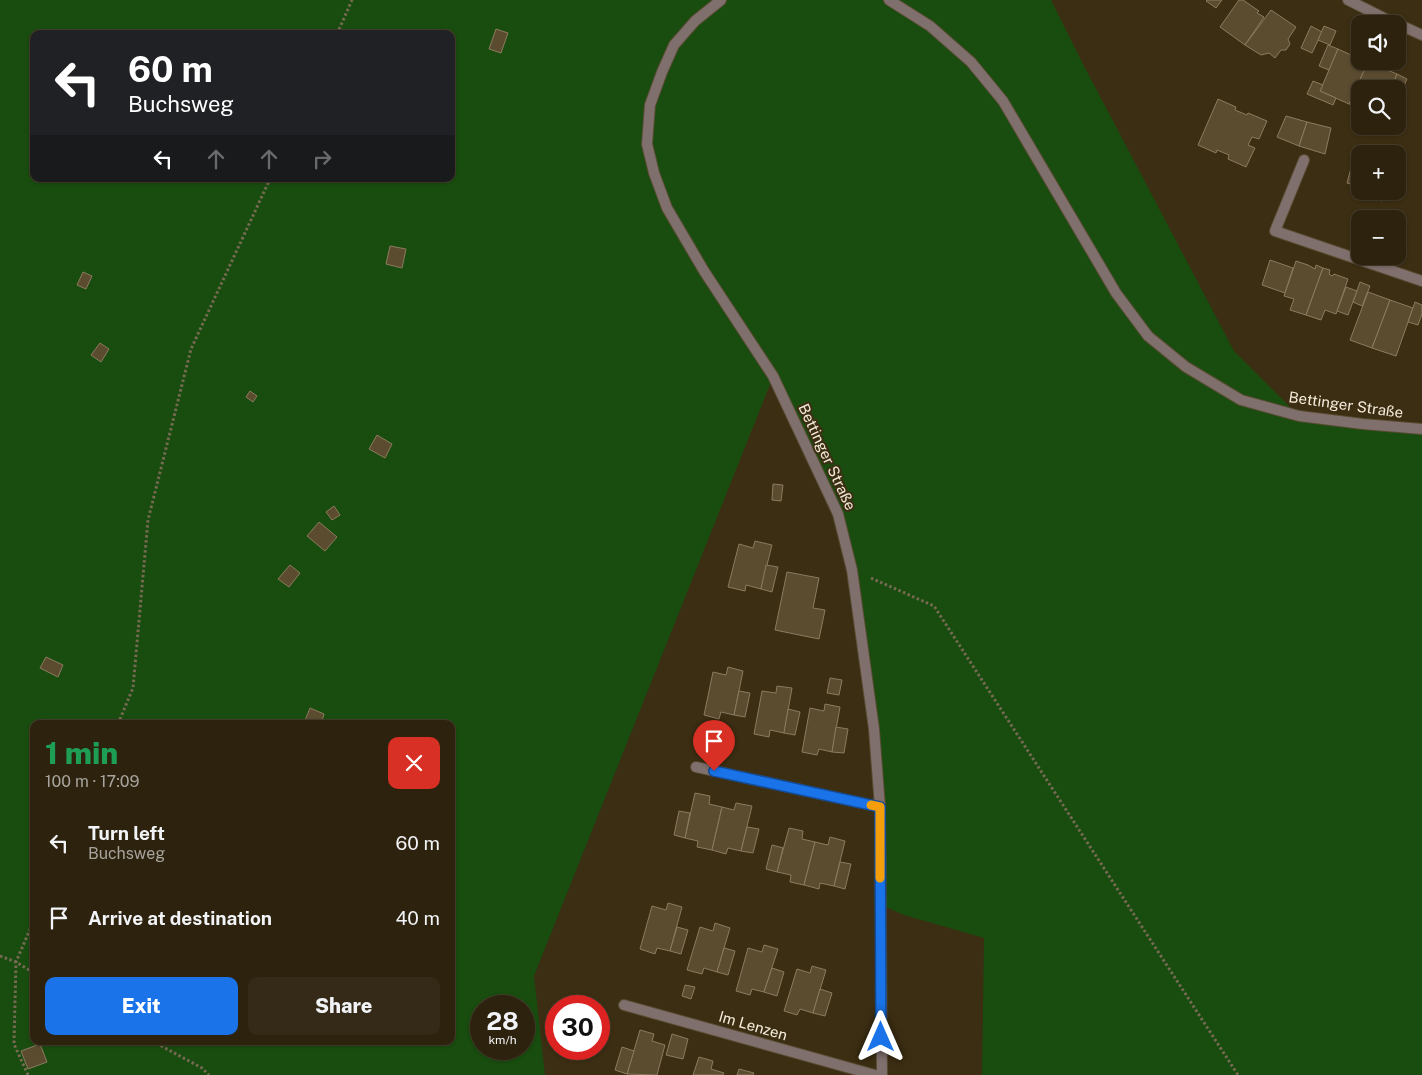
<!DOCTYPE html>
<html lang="en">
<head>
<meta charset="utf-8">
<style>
	:root { --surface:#2d220e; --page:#352a17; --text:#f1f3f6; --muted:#a7a49e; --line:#483f2e; --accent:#1a73e8 }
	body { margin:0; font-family:"Public Sans",sans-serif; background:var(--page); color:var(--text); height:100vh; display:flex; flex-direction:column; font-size:19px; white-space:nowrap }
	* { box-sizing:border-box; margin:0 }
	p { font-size:16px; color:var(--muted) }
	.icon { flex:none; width:28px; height:28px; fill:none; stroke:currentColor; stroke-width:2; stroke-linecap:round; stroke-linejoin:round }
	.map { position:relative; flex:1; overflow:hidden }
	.panel { position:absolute; left:30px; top:720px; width:425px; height:325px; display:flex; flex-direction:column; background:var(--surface); border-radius:10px; box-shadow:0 1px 4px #0004,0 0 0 1px var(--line) }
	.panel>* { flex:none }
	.hud { position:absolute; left:30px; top:30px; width:425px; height:152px; border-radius:10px; box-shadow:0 1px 4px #0004,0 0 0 1px var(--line); background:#202124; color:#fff; overflow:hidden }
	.tools { position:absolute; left:1351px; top:15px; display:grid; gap:10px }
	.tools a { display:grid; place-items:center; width:55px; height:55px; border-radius:10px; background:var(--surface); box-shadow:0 1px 4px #0004,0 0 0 1px var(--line); font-size:25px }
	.speed { position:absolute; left:470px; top:995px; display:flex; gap:10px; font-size:25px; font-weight:700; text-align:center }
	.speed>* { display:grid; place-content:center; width:65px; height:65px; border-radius:50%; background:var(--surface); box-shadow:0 1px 4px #0004,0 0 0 1px var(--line); line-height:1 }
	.speed small { font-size:12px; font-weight:400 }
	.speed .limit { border:8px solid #d22; background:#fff; color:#111 }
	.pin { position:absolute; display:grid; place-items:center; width:42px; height:42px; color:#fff; margin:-51px -21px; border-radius:50% 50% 50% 0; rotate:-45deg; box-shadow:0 0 5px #0007 }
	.pin .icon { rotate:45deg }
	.me { position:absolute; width:55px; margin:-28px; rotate:0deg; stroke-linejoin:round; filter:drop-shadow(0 0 4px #0008) }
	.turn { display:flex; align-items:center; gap:18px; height:105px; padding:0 15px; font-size:22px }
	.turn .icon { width:65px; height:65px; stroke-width:2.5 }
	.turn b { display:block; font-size:35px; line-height:42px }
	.lanes { display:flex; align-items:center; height:48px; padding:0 15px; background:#0003; justify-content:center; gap:25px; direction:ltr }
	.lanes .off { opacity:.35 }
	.round { display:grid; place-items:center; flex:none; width:52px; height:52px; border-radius:10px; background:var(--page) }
	.headline { display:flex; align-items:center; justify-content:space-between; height:85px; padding:0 15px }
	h1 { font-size:30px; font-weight:800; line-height:38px; color:#1e9e55 }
	.action { display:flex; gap:10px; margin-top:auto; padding:10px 15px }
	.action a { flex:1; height:58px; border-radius:10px; background:var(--accent); color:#fff; font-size:20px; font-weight:800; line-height:58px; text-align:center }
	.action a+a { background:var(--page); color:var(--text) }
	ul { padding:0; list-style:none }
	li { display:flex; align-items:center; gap:15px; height:75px; padding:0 15px }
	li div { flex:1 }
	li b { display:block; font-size:19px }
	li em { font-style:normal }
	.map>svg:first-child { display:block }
</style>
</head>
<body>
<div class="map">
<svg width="1422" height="1075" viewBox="0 0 1422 1075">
	<rect width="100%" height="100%" fill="#3c2e12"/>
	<path fill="#194c0f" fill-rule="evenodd" d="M0,0H1051L1082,62L1234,351L1299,416L1422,429V1075H982L984,938L904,915L881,905L874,729L838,514L773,377L534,976L545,1075H0ZM34,34H451V179H34ZM34,724H451V1041H34ZM481,1006H524V1049H481Z"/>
	<g fill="#5b4c30" stroke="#8c7b5e">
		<polygon points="1207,0 1222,0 1216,8 1206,1"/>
		<polygon points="1239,0 1243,0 1259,11 1257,13 1264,17 1245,45 1220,27"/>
		<polygon points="1271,10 1296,27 1288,39 1290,44 1286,50 1281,50 1275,58 1269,53 1261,55 1245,45"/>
		<polygon points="1311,26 1322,32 1312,53 1301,48"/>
		<polygon points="1324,26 1336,31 1330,45 1318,40"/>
		<polygon points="496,29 508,33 501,53 489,49"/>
		<polygon points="1328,45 1338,49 1329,70 1319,66"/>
		<polygon points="1338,49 1360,59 1360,61 1368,62 1349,104 1320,91"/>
		<polygon points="1368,62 1397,74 1391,89 1360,89 1360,109 1349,104"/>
		<polygon points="1397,74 1407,79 1398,99 1398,89 1391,89"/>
		<polygon points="1313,81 1323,85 1320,91 1336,98 1333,105 1307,94"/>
		<polygon points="1218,99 1236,107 1235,110 1247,115 1248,113 1267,121 1259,139 1252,137 1248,145 1255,148 1246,167 1228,159 1229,155 1217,150 1216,153 1198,145"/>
		<polygon points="1286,116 1307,122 1299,146 1277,137"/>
		<polygon points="1307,122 1331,128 1325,154 1299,146"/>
		<polygon points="1356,149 1373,154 1360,154 1360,187 1347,183"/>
		<polygon points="1360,191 1385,191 1382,201 1359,194"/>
		<polygon points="390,246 406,249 402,268 386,264"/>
		<polygon points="1270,260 1293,268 1285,293 1262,285"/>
		<polygon points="1296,261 1308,265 1315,269 1316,265 1323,268 1306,315 1290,310 1294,299 1284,296"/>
		<polygon points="1323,268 1330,270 1329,274 1332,276 1334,274 1348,279 1336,314 1325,310 1321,320 1306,315"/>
		<polygon points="83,272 92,276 86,289 77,285"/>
		<polygon points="1360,282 1370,286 1362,306 1353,302"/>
		<polygon points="1346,287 1357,291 1348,315 1337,311"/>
		<polygon points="1368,292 1390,300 1372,348 1350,340"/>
		<polygon points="1390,300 1413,308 1396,356 1372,348"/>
		<polygon points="1415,302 1422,305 1422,314 1418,325 1408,322"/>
		<polygon points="100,343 109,349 101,362 91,355"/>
		<polygon points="250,391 257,396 253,402 246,397"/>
		<polygon points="377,435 392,444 385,458 369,449"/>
		<polygon points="773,484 783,485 781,501 772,500"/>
		<polygon points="334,506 340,515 332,520 326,512"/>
		<polygon points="319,522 337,537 325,551 307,536"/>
		<polygon points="755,541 772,545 761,589 746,585 745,591 728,587 739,544 753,548"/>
		<polygon points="290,565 300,573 289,587 278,579"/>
		<polygon points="766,565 778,567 772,592 761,589"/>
		<polygon points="787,572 819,578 813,608 825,610 819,639 775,630"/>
		<polygon points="46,657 63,665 58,677 40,668"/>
		<polygon points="728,667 743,671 734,715 721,712 719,719 704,715 713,672 726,675"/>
		<polygon points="830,678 842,680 839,695 827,693"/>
		<polygon points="777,686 792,688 784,733 770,730 769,737 754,734 762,691 776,693"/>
		<polygon points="739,691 750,693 745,717 734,715"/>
		<polygon points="825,704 840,707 832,752 819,749 817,755 802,752 810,708 824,711"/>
		<polygon points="310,708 324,714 321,724 304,723"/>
		<polygon points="788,709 800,712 795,735 784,733"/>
		<polygon points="836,727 848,729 844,753 832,752"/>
		<polygon points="695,793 710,796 709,804 722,807 712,850 697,847 698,841 685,838"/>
		<polygon points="736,803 752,806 741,851 728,848 726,854 712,850 722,807 734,810"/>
		<polygon points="679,811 690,813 685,838 674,835"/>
		<polygon points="747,827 759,829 753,853 741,851"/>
		<polygon points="789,828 803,831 802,839 815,842 804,885 790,882 791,875 777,872"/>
		<polygon points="830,837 845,841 834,886 820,883 819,889 804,885 815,842 828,845"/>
		<polygon points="772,845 783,848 777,872 766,869"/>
		<polygon points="840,862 851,864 845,889 834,886"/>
		<polygon points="668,903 682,907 670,951 657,948 655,954 640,949 652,906 666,910"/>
		<polygon points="715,923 730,928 717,972 704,968 702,974 687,970 700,927 713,931"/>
		<polygon points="677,927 688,930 681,954 670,951"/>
		<polygon points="764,945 778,949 764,992 752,989 750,995 736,991 748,948 762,952"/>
		<polygon points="724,948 735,951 728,975 717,972"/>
		<polygon points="812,966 826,970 813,1013 800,1009 797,1015 784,1011 797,969 810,973"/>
		<polygon points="772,968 784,972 777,996 764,992"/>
		<polygon points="685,985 695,987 691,999 682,996"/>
		<polygon points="820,989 832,993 825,1016 813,1013"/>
		<polygon points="640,1030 654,1034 652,1041 665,1045 657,1075 627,1074"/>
		<polygon points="672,1034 688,1039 683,1059 666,1055"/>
		<polygon points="40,1044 47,1062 28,1069 21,1051"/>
		<polygon points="622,1047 634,1051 627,1074 615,1070"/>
		<polygon points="699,1057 713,1061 711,1069 724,1073 723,1075 693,1075"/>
		<polygon points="739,1069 754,1073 753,1075 737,1075"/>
	</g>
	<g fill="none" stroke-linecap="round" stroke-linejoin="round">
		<g stroke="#594c32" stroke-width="12">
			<g id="street">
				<polyline points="721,0 695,21 674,45 662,72 650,105 647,144 654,173 667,208 704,271 773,376 838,514 852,570 874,729 880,807 882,1075"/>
				<polyline points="889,0 930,26 971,62 1003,101 1116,293 1148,336 1186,367 1241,400 1299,416 1363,424 1422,429"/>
				<polyline points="1348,0 1396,24"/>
				<polyline points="1398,24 1422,35"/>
				<polyline points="1304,160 1275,231 1422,281"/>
				<polyline points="696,767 880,807"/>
				<polyline points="624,1005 875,1075"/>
			</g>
		</g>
		<g stroke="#766a52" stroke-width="3" stroke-dasharray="2.5 2.5" stroke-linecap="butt">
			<polyline points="337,34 352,0"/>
			<polyline points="871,578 934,606 1238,1075"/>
			<polyline points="118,724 133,688 148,520 191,349 270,179"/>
			<polyline points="0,956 16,962 34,973"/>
			<polyline points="152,1041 202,1068 209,1075"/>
			<polyline points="28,1075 14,1044 16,962 34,920"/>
		</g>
		<use href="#street" stroke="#7f6f6d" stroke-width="10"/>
	</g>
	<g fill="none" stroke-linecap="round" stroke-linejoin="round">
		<g stroke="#114b97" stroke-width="12">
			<polyline id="route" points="714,771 880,807 881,1037"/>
		</g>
		<use href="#route" stroke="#1a73e8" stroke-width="9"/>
		<polyline stroke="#f59e0b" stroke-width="9" points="871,805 880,807 880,878"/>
	</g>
	<g text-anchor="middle" stroke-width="4" stroke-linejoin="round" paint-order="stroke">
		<g font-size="15" fill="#f4ebdb" stroke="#3c2e12">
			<text transform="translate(1346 405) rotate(8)" y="5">Bettinger Straße</text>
			<text transform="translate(827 457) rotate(65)" y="5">Bettinger Straße</text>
			<text transform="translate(753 1026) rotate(16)" y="5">Im Lenzen</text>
		</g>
	</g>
</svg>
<div class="tools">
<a><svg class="icon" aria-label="sound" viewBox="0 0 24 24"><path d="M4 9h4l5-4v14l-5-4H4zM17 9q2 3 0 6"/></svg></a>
<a><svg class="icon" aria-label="search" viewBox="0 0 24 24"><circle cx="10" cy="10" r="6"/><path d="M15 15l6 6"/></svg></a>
<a>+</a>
<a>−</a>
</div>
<div class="speed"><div>28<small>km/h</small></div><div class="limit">30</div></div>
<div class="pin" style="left:714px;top:771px;background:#d93025"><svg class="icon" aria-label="arrive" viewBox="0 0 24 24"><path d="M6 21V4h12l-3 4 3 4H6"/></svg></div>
<svg class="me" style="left:881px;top:1037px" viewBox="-20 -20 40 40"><path d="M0-17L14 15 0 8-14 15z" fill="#1a73e8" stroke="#fff" stroke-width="4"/></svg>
<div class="hud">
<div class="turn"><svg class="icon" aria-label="left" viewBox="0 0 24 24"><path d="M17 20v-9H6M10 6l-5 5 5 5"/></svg><div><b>60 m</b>Buchsweg</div></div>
<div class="lanes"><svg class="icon" aria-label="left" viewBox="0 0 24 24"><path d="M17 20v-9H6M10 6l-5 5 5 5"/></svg><svg class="icon off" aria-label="ahead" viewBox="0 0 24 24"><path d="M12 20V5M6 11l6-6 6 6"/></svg><svg class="icon off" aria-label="ahead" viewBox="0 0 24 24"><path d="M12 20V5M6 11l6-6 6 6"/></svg><svg class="icon off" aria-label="right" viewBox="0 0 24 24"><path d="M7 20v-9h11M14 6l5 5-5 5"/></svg></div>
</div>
<section class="panel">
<div class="headline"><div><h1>1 min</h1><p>100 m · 17:09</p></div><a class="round" style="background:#d93025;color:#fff"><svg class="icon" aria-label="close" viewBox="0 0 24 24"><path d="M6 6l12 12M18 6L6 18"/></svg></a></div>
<ul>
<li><svg class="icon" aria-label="left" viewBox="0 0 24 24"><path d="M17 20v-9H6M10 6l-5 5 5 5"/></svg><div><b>Turn left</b><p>Buchsweg</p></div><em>60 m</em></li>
<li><svg class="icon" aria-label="arrive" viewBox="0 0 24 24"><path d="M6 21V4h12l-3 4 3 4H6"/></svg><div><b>Arrive at destination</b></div><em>40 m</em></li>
</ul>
<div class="action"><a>Exit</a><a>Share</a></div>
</section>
</div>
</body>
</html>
